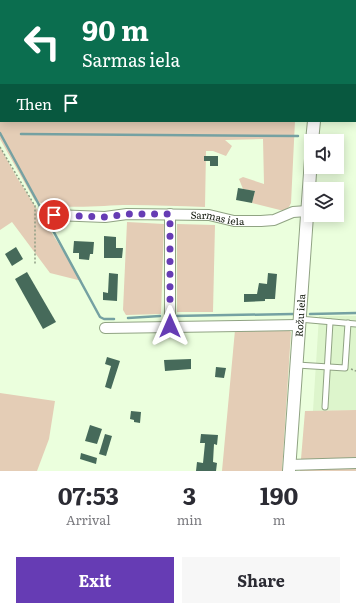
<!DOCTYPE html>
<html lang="en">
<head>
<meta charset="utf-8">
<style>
	:root { --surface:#fff; --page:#f7f7f7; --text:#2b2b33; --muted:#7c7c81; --accent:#663cb4 }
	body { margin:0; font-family:Literata,serif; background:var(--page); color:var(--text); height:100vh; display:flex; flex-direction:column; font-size:15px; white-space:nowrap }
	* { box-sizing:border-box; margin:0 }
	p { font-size:13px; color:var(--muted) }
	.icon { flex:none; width:22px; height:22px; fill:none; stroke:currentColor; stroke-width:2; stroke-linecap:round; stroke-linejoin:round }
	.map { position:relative; height:471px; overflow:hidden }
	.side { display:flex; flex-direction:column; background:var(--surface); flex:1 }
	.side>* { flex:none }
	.top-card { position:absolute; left:0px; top:0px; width:356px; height:122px; box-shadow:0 2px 10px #0003; background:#0b6e4f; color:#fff; overflow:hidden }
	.buttons { position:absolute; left:304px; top:134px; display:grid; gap:8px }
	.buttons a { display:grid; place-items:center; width:40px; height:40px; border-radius:0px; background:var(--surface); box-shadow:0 2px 10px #0003; font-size:20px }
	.pin { position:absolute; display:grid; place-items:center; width:34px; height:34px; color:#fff; margin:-17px; border:2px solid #fff; border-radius:50%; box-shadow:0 1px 4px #0007 }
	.me { position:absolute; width:44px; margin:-22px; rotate:0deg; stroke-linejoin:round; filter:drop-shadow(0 0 3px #0008) }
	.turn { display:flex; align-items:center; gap:14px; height:84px; padding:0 16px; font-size:18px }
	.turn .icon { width:52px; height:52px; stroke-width:2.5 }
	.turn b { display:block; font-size:28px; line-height:34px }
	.then { display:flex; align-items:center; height:38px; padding:0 16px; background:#0003; gap:8px; font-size:15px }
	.eta { display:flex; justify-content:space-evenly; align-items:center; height:68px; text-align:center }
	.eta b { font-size:24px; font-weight:700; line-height:28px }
	.action { display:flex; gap:8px; margin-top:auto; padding:8px 16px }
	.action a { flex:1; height:46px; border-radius:0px; background:var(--accent); color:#fff; font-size:16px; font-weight:700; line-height:46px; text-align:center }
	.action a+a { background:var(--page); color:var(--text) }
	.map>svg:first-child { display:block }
</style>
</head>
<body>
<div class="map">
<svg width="356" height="471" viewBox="0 0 356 471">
	<rect width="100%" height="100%" fill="#ebffdd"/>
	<polygon fill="#ddf5cc" points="319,316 356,316 356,410 313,411"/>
	<g fill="#e4cdb6">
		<path d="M0,19L1,121H295L291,203L289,207L284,211L252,203L255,191L243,189L239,179L243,177L264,184L263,139L225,140L232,146L226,156L213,151H206L205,207C180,206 154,205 129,205C101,205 61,211 35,201L0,139Z"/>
		<polygon points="0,147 16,176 82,281 50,273 12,222 0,230"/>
		<polygon points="127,222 164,224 161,314 126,315 123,310"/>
		<polygon points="177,224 215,225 213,312 177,312"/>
		<polygon points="285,328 291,332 282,471 222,471 235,330"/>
		<polygon points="0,393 55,401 49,439 37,471 0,471"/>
		<polygon points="356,410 356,471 300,471 305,411"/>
	</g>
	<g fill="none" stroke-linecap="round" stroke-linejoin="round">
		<g stroke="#75a1a2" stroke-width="2.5">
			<polyline points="0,19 1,19"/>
			<polyline points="0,133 100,317 104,319 114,319"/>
			<polyline points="21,134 298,136"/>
			<polyline points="310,314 356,313"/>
			<polyline points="173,316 293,314"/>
			<polyline points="128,318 160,316"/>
		</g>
	</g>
	<g fill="#466a5a">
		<polygon points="204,156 218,156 218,166 210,166 210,161 204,161"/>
		<polygon points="238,188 255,191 252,203 236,200"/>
		<polygon points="104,236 116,237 116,248 123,248 122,258 104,258"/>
		<polygon points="74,241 94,242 93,254 90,254 89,260 79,259 79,253 73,253"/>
		<polygon points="16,247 23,259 12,266 5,254"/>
		<polygon points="27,272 56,322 43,329 15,279"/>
		<polygon points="109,273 118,274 117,301 103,300 103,292 108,293"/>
		<polygon points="268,273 277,274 275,299 265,299 265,301 244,302 244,294 257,294 259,283 267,284"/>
		<polygon points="107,357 120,361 111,389 105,387 111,366 105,364"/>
		<polygon points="191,359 191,369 165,371 164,360"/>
		<polygon points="216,367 226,368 224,378 215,377"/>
		<polygon points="131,411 141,412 140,423 134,422 134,420 130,419"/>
		<polygon points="90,425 102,429 97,444 85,441"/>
		<polygon points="105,434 112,436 106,456 99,454"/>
		<polygon points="201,434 218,435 217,445 214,444 213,462 217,463 216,471 196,471 197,462 203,463 205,443 200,443"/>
		<polygon points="81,453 97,458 96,464 80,459"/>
	</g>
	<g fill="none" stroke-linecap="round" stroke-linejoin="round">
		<g stroke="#90a383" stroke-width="7">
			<g id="service">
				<polyline points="299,319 356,324"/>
				<polyline points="297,365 345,368 348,323"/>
				<polyline points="325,407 330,322"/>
			</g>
		</g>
		<g stroke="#90a383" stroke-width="12">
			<g id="minor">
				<path id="s1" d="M54,215L105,217L127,214L209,215L234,221H261L274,220L293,212L307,211"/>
				<polyline points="170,326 170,214"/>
				<polyline points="105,328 298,325"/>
				<polyline points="289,465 356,463"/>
			</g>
		</g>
		<g stroke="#90a383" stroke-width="14">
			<g id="tertiary">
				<polyline points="323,1 323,0"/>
				<polyline points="312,141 314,121"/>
				<path id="s2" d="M289,471L311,159"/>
			</g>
		</g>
		<g stroke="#8e9d84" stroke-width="1.5" stroke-dasharray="2 2" stroke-linecap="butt">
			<polyline points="0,147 35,206 35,264"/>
			<polyline points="351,369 356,371"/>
		</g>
		<use href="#service" stroke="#fff" stroke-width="5"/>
		<use href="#minor" stroke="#fff" stroke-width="10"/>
		<use href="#tertiary" stroke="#fff" stroke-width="12"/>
	</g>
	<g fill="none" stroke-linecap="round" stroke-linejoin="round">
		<polyline stroke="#663cb4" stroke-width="7" stroke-dasharray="0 12.6" points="54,215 105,217 127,214 170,214 170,326"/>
	</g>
	<g text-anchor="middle" stroke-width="4" stroke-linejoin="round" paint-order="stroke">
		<g font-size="10" fill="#131a0e" stroke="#ebffdd">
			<text dy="4" stroke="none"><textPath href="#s1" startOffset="164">Sarmas iela</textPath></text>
			<text dy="4" stroke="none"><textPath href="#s2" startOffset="156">Rožu iela</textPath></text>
		</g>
	</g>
</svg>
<div class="buttons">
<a><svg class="icon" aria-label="sound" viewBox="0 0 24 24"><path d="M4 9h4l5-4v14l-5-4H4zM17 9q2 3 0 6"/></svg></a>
<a><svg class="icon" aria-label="layers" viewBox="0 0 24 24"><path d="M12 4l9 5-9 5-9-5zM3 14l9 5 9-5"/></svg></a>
</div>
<div class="pin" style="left:54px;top:215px;background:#d93025"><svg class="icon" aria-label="arrive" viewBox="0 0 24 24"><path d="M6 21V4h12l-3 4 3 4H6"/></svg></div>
<svg class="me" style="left:170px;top:326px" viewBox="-20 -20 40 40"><path d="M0-17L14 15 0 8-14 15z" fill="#663cb4" stroke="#fff" stroke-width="4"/></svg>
<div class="top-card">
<div class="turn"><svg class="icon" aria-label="left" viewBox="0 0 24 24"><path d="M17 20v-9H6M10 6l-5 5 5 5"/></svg><div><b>90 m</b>Sarmas iela</div></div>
<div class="then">Then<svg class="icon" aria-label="arrive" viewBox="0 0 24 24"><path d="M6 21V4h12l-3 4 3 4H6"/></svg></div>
</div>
</div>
<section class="side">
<div class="eta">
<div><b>07:53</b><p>Arrival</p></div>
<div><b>3</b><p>min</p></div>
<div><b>190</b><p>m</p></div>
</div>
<div class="action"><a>Exit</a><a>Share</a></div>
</section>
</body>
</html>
